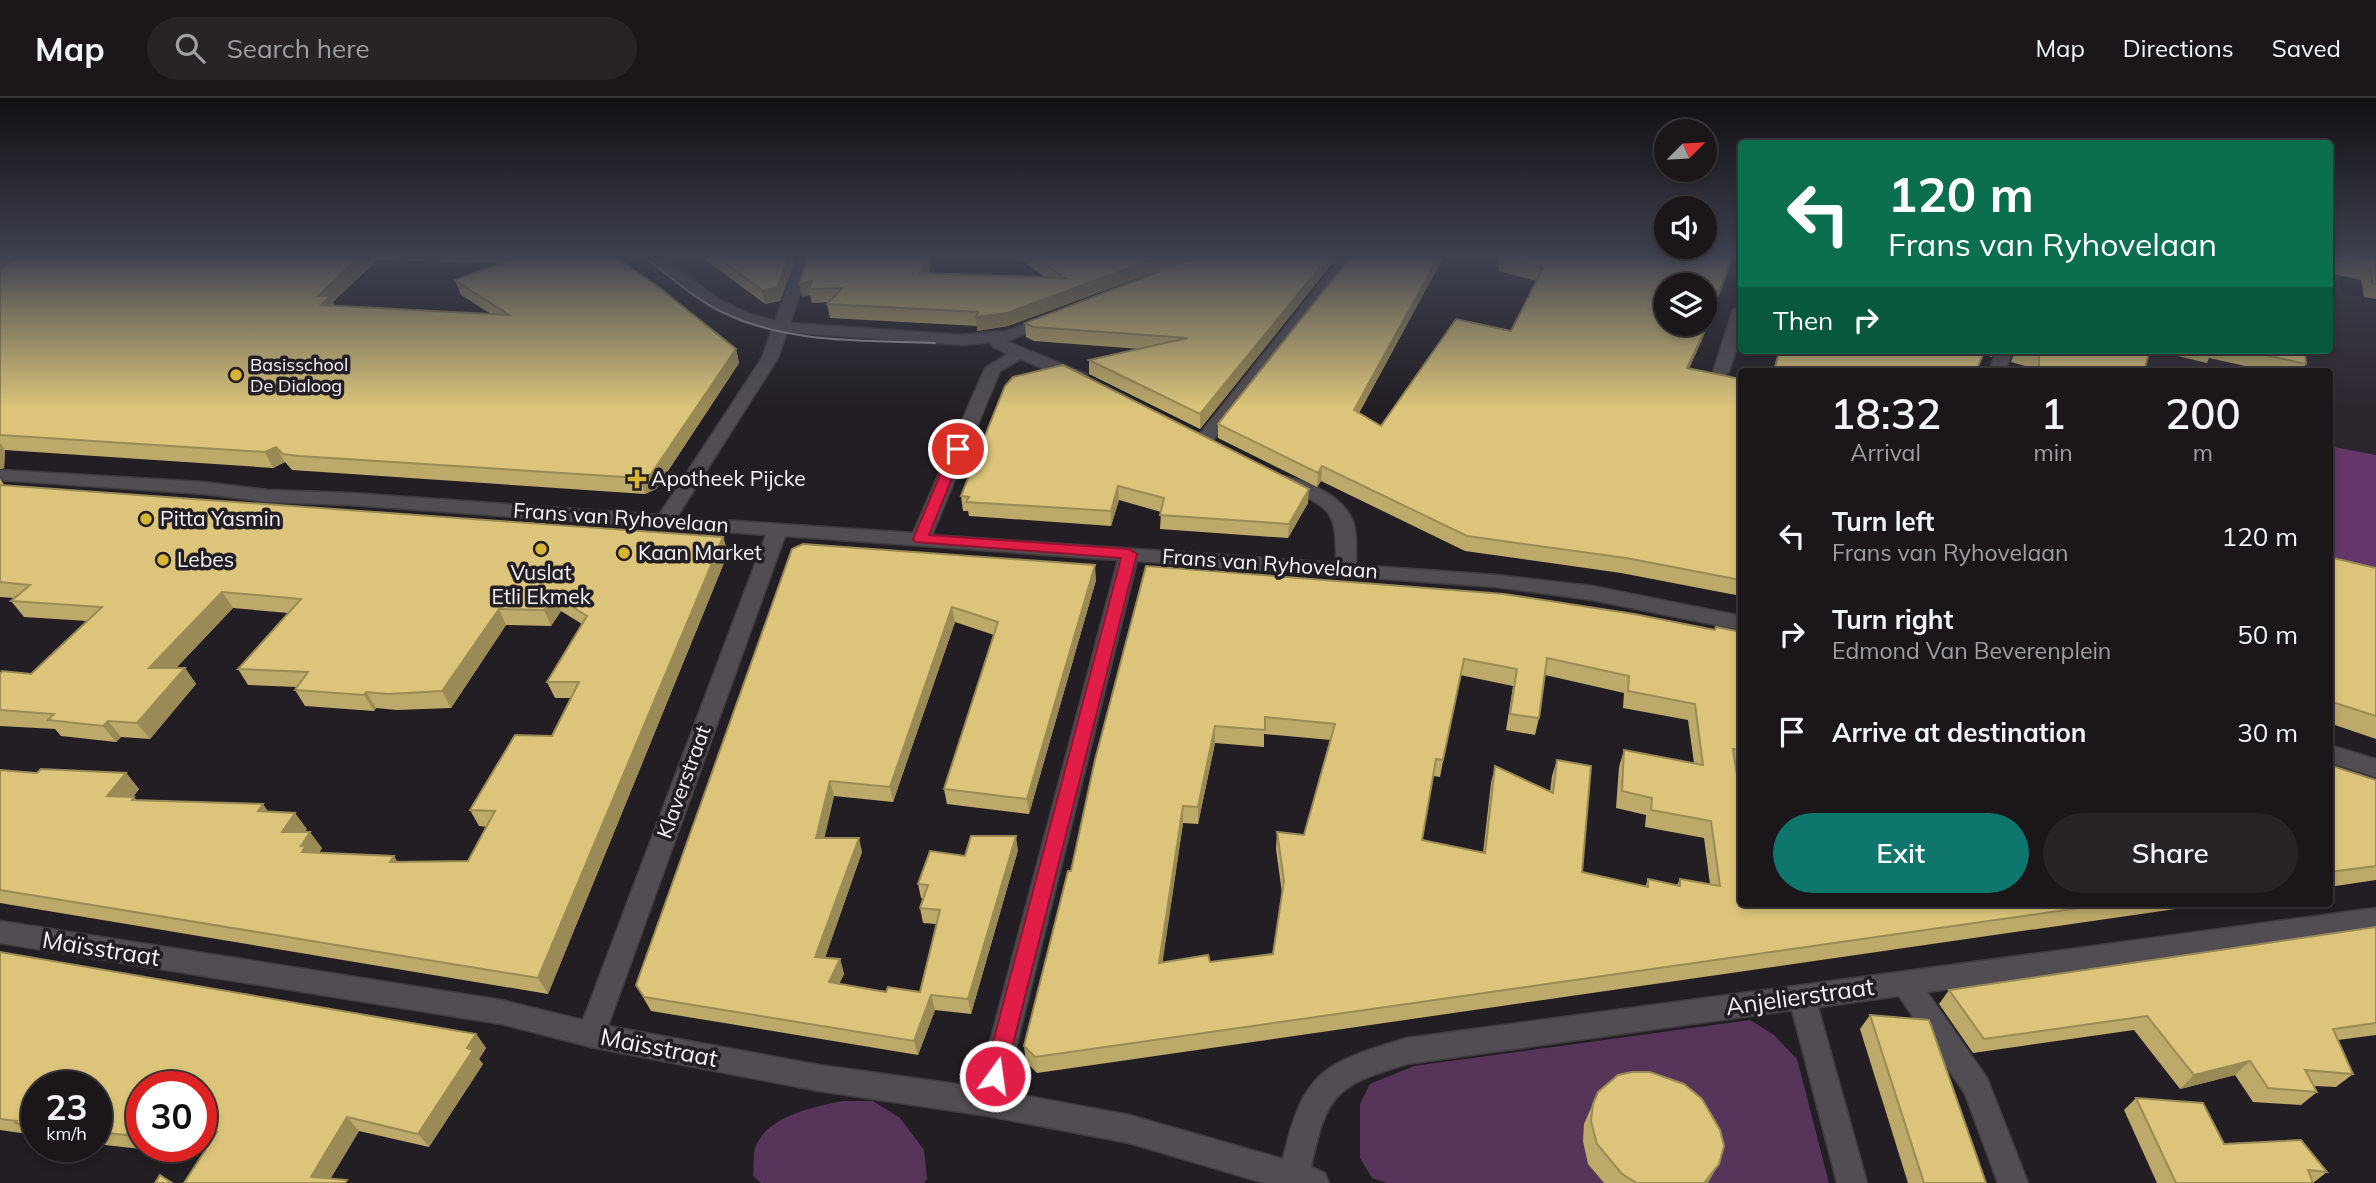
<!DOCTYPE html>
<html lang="en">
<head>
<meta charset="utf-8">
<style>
	:root { --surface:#1a161a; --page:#272327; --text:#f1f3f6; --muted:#9f9fa2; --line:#383539; --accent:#0f766e }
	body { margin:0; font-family:Mulish,sans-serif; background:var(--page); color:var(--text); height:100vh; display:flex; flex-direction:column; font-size:26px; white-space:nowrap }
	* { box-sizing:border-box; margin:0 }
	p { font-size:23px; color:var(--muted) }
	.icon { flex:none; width:38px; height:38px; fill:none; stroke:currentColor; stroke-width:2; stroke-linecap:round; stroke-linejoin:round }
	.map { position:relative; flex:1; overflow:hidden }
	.panel { position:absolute; left:1738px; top:270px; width:595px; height:539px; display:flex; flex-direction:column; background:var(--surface); border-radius:7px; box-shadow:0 4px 10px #0003,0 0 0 2px var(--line) }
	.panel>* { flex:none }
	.top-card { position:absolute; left:1738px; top:42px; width:595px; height:214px; border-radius:7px; box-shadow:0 4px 10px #0003,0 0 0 2px var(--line); background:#0b6e4f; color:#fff; overflow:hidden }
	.needle { width:46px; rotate:66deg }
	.buttons { position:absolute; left:1654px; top:21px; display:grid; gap:14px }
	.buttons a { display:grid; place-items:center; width:63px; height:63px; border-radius:50%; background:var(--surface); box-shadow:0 4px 10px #0003,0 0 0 2px var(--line); font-size:35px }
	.speed { position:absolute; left:21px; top:973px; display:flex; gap:14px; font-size:35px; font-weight:700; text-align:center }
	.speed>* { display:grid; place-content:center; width:91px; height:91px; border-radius:50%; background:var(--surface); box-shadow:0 4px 10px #0003,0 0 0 2px var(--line); line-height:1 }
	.speed small { font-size:18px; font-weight:400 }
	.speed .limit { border:10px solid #d22; background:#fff; color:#111 }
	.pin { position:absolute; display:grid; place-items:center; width:60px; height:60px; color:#fff; margin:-30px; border:4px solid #fff; border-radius:50%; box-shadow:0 2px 7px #0007 }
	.me { position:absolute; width:77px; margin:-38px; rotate:14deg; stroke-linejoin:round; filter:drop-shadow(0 0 5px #0008) }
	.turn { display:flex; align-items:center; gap:24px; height:147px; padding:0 35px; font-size:32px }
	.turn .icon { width:91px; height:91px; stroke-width:2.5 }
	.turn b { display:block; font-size:49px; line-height:60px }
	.then { display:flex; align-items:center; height:66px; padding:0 35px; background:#0003; gap:14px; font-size:26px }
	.eta { display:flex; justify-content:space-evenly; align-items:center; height:119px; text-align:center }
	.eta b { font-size:42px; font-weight:600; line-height:49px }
	.cta { display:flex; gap:14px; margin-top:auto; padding:14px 35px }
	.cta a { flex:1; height:80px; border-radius:42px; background:var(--accent); color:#fff; font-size:28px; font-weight:600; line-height:80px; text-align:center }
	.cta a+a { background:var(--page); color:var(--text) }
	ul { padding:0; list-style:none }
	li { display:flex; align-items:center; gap:21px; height:98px; padding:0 35px }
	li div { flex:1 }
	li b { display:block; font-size:26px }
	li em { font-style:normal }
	header { display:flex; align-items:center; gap:42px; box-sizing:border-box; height:98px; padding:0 35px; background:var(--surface); border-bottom:2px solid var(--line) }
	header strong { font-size:33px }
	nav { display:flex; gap:38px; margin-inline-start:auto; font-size:24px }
	.search { width:490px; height:63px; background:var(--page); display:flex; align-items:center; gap:18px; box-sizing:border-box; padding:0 24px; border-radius:38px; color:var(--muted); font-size:26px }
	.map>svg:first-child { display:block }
</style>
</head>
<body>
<header>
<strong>Map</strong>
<div class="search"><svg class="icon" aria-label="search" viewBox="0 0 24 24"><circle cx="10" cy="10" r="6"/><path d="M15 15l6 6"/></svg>Search here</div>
<nav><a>Map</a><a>Directions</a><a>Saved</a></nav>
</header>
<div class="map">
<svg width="2376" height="1085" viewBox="0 0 2376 1085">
	<rect width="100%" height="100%" fill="#221e23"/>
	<g fill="#2e262f">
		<polygon points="914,158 982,158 979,165 949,165 918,224 903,224 935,166 913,166"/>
		<polygon points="2329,158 2336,158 2342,195 2376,202 2376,357 2329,348 2329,273 2119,273 2126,252 2329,252"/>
	</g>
	<g fill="#57355b">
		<polygon points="1750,922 1774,937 1797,961 1829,1085 1387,1085 1372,1080 1360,1060 1360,1006 1370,986 1414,968"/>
		<path d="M844,1003H873L900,1020L924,1052L927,1081L924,1085H761L753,1078C754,1069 753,1058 755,1050C766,1018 816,1008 844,1003Z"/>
	</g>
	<polygon fill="#643669" points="2329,348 2376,357 2376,491 2329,480"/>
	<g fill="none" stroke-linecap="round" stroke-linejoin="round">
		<g stroke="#3f3c3f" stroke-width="3">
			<g id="minor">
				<path d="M642,158H659L720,202L750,216L775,223L799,158H813L790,225L962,237L1006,233L1046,219H1056L1059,222L1056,225L1006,243L1086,276L1088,280L1080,285L1074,284L1021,261L1000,273L932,437L1336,465C1337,407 1328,409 1278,387L1275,383L1284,378C1310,384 1347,400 1354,427C1357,440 1356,454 1356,467L1496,477L1592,488L1741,518V532L1592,502L1496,489L1137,463L1005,994L1129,1017L1283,1061C1303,973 1323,965 1407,940L2376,810V832L1927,894L1987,980L2028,1085H1998L1965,996L1899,898L1818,909L1867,1085H1837L1792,912L1407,966C1334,988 1327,996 1311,1069L1325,1075L1329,1085H1264L1129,1045L988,1018L819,993L591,949L501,926L0,845V823L501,902L583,922L766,437L351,407L268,404L204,396L0,382V372L204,384L268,392L351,395L659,417L762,260L772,231L740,222L710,208ZM787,234L962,247L990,244L993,249L1008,256L985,270L913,435L677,419L778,260ZM785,438L1118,462L978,989L819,967L608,928Z"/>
				<polygon points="1342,158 1357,158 1210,346 1198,346 1195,342 1198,338"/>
				<polygon points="1741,207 1741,236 1729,274 1721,279 1715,277 1713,274 1733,212"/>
				<polygon points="1997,252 2013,252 2005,273 1989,273"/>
				<polygon points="2329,647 2376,661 2376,679 2329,664"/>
			</g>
		</g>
		<use href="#minor" fill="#514d52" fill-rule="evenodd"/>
		<path stroke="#9c999d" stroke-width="2" d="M642,158C668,176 693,200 722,214C787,246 864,242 935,245"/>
	</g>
	<g fill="#bda969" fill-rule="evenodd">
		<path d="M0,158H613L736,251L739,265L656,391L645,396L307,373L292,372L285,364L273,370L5,352L4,370L0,371ZM377,162L501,165L455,182L461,197L491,216L335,208L333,204Z"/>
		<polygon points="700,158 797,158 780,203 765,206"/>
		<polygon points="808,158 929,175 1045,179 1015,158 1198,158 1008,228 977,233 977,228 830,220 827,206 829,204 812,205 810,197 802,199"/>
		<polygon points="1338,158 1200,331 1089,276 1089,262 1140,251 1034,243 1026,239 1025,225"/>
		<polygon points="1444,158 1359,315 1381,328 1511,233 1536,183 1498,173 1500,159 1723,188 1715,206 1712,205 1702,242 1689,270 1741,281 1741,498 1621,475 1465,453 1321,383 1317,389 1218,340 1218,326"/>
		<polygon points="2329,158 2376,158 2376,201 2364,199 2361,182 2329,175"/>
		<polygon points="1779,252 1995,252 1992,259 1983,256 1976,273 1773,273"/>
		<polygon points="2015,252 2138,252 2144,273 2032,273 2032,270 2011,264 2015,253"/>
		<polygon points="2173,252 2305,252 2306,266 2301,273 2268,273 2209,260 2207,265 2173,257"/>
		<polygon points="1063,267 1308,405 1288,440 1160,431 1161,414 1119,402 1111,428 969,418 968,413 963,413 961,398"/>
		<polygon points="0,381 3,385 3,387 723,439 728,455 548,896 0,805 0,672 37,675 126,675 139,691 133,699 137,702 268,713 307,731 304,734 322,750 319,755 398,764 468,763 487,729 479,728 470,712 552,638 571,600 555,600 547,584 582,526 561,513 551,528 506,527 451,610 397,612 376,610 374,613 305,608 295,592 297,589 248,587 238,571 288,515 233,510 176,570 185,570 196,586 150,641 121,639 116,644 61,638 55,631 0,628 0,576 31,576 87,523 24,519 11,503 14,500 0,499"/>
		<polygon points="792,451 1096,482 1029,716 947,706 944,691 994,537 955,524 893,704 834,698 824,740 862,754 825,860 840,861 844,876 839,886 886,894 920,894 936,826 923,825 920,810 923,801 921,800 918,786 965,758 1018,752 971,916 935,912 918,957 651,913 636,887"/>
		<polygon points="2329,459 2376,470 2376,641 2329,625"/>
		<path d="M1146,468L1715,532L1716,529L1741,534V658L1738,657L1735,665L1741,805H2217L1037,975L1026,964L1024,948L1071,773ZM1460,577L1513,588L1506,632L1535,637L1539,620L1545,577L1624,595L1623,610L1688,622L1694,665L1624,652L1619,669L1616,710L1646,717L1645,729L1704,740L1710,786L1680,781L1677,787L1648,781L1645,789L1582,774L1557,662L1552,678L1550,694L1495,668L1491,685L1483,755L1422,742L1433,678L1440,679ZM1264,636L1331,642L1304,737L1277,734L1276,751L1282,795L1273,856L1210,864L1162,865L1183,725L1198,726L1215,645L1264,649Z"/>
		<polygon points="2329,667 2376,682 2376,782 2329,789"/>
		<polygon points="2376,829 2376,937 2338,942 2353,976 2336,989 2314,988 2317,994 2301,1007 2253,1004 2235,977 2180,991 2134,932 1973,955 1939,906 1949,892"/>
		<polygon points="0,854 476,936 486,950 479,961 483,966 429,1049 359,1033 330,1081 184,1085 210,1045 201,1044 201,989 142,989 141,1051 96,1046 96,989 37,989 37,1039 32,1039 28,1036 0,1032"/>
		<polygon points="1870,917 1986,1085 1908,1085 1860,931"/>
		<polygon points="1598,994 1708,1085 1604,1085 1588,1066 1583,1043 1584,1026"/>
		<polygon points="2136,1000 2224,1046 2327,1074 2313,1085 2157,1085 2124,1012"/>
	</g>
	<g fill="#9a8a55">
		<polygon points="0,158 24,158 0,174"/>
		<polygon points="360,158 375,158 377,162 333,204 337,213 328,221 318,198"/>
		<polygon points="789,158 797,158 780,203 765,206 762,192"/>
		<polygon points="928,158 932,158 929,176 920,175"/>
		<polygon points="1162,158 1198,158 1008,228 977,233 976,219"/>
		<polygon points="1329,158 1338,158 1200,331 1200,316"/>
		<polygon points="1439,158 1444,158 1353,326 1354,312"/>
		<polygon points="1727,175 1723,188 1715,206 1719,193"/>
		<polygon points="812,183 809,191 810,197 802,199 799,186"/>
		<polygon points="1707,228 1702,242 1683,284 1687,270"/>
		<polygon points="736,251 739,265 656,391 645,396 640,380"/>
		<polygon points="0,345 5,352 4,370 0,371"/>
		<polygon points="276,349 285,364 273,370 265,354"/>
		<polygon points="1322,368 1321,383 1317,389 1318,375"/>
		<polygon points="1118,388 1119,402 1111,428 1111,413"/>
		<polygon points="1309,391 1308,405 1288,440 1289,426"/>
		<polygon points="723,439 728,455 548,896 538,880"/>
		<polygon points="1095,467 1096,482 1029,716 1027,701"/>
		<polygon points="222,494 233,510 161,586 149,570"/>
		<polygon points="554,497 561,513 551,528 544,512"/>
		<polygon points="952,509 955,524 893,704 890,689"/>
		<polygon points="499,511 506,527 451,610 442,593"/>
		<polygon points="185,570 196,586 150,641 137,625"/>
		<polygon points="366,594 376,610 374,613 364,597"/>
		<polygon points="108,623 121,639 116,644 103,628"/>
		<polygon points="1215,628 1215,645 1198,726 1198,709"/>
		<polygon points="126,675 139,691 121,714 107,698"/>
		<polygon points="830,683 834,698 821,755 816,740"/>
		<polygon points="263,706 274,722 258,713"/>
		<polygon points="1183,708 1183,725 1160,882 1159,865"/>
		<polygon points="295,715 307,731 294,750 282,734"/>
		<polygon points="310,734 322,750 315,760 302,754 301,748"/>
		<polygon points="1016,738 1018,752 971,916 968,901"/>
		<polygon points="859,740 862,754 820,874 815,859"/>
		<polygon points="394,758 404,774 390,764"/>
		<polygon points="840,861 844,876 833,899 829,884"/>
		<polygon points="931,897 935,912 918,957 914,943"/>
		<polygon points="476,936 486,950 479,961 483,966 429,1049 418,1036"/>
		<polygon points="2250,963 2235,977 2180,991 2194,977"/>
		<polygon points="347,1019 359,1033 328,1085 311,1079"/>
		<polygon points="134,1026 142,1033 142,1048 143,1048 141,1051 126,1037"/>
		<polygon points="1719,1066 1708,1085 1703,1085"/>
	</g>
	<g fill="#dcc57a" stroke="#9a8a55" stroke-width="2" fill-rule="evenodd">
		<polygon points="20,158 360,158 318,198 330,198 321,207 509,217 455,182 521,158 613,158 656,187 736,251 651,376 640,380 299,358 283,356 276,349 265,354 0,337 0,171"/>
		<polygon points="715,158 789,158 777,190 762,192"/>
		<polygon points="808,158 928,158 927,162 920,175 1065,180 1033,158 1162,158 1007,215 976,219 978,214 827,206 842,190 809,191 812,183 799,186"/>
		<polygon points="1200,158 1329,158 1200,316 1089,262 1188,240 1033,229 1025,225"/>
		<path d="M1351,158H1439L1354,312L1381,328L1456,221L1511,233L1543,170L1500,159L1501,158H1731L1727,175L1719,193L1716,192L1707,228L1687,270L1741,281V482L1626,460L1467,438L1322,368L1318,375L1218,326ZM1666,187H1704V226H1666Z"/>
		<polygon points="2329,158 2376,158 2376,186 2373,186 2369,169 2329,161"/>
		<polygon points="1780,252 1985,252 1976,273 1774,273"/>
		<polygon points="2024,252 2138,252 2149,255 2144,273 2039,273 2039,256"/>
		<polygon points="2243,252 2305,252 2306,266"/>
		<polygon points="1063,267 1309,391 1289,426 1160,417 1164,400 1118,388 1111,413 966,404 969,399 961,398 1005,288 1013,279"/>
		<polygon points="0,387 723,439 538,880 0,792 0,672 37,675 41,671 126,675 107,698 134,699 132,702 263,706 258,713 295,715 282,734 310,734 301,748 306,747 302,754 394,758 390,764 468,763 495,713 470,712 515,637 552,638 579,584 547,584 587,518 554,497 544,512 499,511 442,593 388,596 366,594 364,597 295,592 308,574 238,571 301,501 222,494 149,570 185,570 137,625 108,623 103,628 48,622 54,616 0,612 0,576 2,573 31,576 102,509 11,503 30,487 0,484"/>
		<polygon points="803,446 1095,467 1027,701 944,691 998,524 952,509 890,689 830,683 816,740 859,740 815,859 840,861 829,884 886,894 888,889 920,894 940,812 920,810 928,787 918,786 930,753 965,758 971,738 1016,738 968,901 931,897 914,943 644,899 636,887 792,451"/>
		<polygon points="2329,459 2376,470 2376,618 2329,603 2329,556 2331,556 2329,550"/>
		<path d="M1146,468L1504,496L1634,516L1715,532L1716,529L1741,534V640H1738L1741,652L1733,651L1741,705V805H2115L1035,959L1024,948L1068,773H1071L1095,662ZM1547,560L1629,578L1628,593L1695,606L1703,667L1624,652L1622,693L1652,700L1651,712L1711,723L1720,788L1680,781V788L1648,781V789L1582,774L1591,668L1557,662L1553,695L1495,668L1485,755L1422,742L1436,661L1443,662L1464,561L1517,571L1510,616L1539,620ZM1265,619L1335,626L1304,737L1277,734L1284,783L1273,856L1210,864L1208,857L1159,865L1183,708L1198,709L1215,628L1265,632Z"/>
		<polygon points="2329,667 2376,682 2376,768 2329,774"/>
		<polygon points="2376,829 2376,925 2333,931 2353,976 2305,972 2317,994 2268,990 2250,963 2194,977 2147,918 1984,941 1949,892"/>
		<polygon points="0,854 476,936 467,950 473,952 418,1036 347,1019 311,1079 347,1082 345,1085 184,1085 217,1034 201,1032 201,989 142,989 142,1027 134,1026 126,1037 96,1034 96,989 37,989 37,1028 15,1025 17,1023 0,1021"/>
		<polygon points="1870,917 1929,922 1986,1085 1924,1085"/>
		<polygon points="1632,974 1650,974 1684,986 1702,1001 1720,1032 1724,1048 1719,1066 1704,1085 1637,1085 1622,1076 1597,1046 1591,1023 1593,1006 1598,994 1618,977"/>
		<polygon points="2136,1000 2203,1005 2224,1046 2301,1042 2327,1074 2308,1072 2313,1085 2176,1085"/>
		<polygon points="160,1077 172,1085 155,1085"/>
	</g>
	<linearGradient id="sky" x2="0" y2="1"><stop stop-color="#131013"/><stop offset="0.51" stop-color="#3e4150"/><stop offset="1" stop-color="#3e4150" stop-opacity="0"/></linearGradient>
	<rect width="2376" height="310" fill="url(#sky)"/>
	<polygon fill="#e11d48" stroke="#92132f" stroke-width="2" points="958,346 964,351 929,437 1129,451 1137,456 1005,978 1002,985 995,987 987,985 984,978 1121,460 915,444 913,441 951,351"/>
	<g fill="#d7b434" stroke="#221e23" stroke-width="2.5">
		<circle cx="236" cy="277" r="7"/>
		<path d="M633.5 370.5h7v7h7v7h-7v7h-7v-7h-7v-7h7z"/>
		<circle cx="146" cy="421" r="7"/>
		<circle cx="541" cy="451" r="7"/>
		<circle cx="624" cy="455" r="7"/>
		<circle cx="163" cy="462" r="7"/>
	</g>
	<g text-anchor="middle" stroke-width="7" stroke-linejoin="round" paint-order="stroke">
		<g font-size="18" fill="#f6f3f6" stroke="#221e23" text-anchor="start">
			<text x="250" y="273">Basisschool<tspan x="250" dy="21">De Dialoog</tspan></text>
		</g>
		<g font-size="21" fill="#f6f3f6" stroke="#221e23" text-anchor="start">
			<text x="651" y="388">Apotheek Pijcke</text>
			<text x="160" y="428">Pitta Yasmin</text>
			<text x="638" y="462">Kaan Market</text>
			<text x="177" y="469">Lebes</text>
			<text x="541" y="482" text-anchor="middle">Vuslat<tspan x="541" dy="24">Etli Ekmek</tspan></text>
		</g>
		<g font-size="21" fill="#f6f3f6" stroke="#221e23">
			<text transform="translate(621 420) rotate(4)" y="7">Frans van Ryhovelaan</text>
			<text transform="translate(1270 466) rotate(4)" y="7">Frans van Ryhovelaan</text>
			<text transform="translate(684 684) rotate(-70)" y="7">Klaverstraat</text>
		</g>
		<g font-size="24" fill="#f6f3f6" stroke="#221e23">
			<text transform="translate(101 851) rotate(9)" y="8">Maïsstraat</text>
			<text transform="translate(1800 899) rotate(-8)" y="8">Anjelierstraat</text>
			<text transform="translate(659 950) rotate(11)" y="8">Maïsstraat</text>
		</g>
	</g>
</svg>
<div class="buttons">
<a><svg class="needle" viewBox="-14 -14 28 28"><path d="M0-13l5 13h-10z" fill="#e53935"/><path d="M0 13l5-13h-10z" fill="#9f9fa2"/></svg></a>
<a><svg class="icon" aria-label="sound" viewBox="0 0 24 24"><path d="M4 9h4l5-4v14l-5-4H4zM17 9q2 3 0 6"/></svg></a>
<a><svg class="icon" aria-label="layers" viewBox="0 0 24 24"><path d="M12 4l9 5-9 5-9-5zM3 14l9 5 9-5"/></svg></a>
</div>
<div class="speed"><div>23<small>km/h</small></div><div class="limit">30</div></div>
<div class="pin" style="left:958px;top:351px;background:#d93025"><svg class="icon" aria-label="arrive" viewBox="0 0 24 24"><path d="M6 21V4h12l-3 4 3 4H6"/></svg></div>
<svg class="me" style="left:995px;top:978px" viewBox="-20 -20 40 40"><circle r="17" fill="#e11d48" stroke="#fff" stroke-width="3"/><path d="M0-11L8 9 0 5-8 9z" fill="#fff"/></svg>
<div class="top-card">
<div class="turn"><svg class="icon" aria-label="left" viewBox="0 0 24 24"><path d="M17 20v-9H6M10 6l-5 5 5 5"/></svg><div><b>120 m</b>Frans van Ryhovelaan</div></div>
<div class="then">Then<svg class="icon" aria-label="right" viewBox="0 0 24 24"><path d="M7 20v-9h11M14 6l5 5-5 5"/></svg></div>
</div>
<section class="panel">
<div class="eta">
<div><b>18:32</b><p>Arrival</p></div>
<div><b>1</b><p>min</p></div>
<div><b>200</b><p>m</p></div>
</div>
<ul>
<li><svg class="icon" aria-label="left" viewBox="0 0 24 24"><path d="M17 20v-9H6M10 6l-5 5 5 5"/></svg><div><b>Turn left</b><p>Frans van Ryhovelaan</p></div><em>120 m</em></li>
<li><svg class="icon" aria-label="right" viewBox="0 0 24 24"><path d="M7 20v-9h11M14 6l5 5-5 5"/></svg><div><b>Turn right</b><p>Edmond Van Beverenplein</p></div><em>50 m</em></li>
<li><svg class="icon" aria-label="arrive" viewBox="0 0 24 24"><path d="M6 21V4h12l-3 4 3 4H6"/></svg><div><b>Arrive at destination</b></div><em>30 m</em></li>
</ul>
<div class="cta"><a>Exit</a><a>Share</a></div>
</section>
</div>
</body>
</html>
